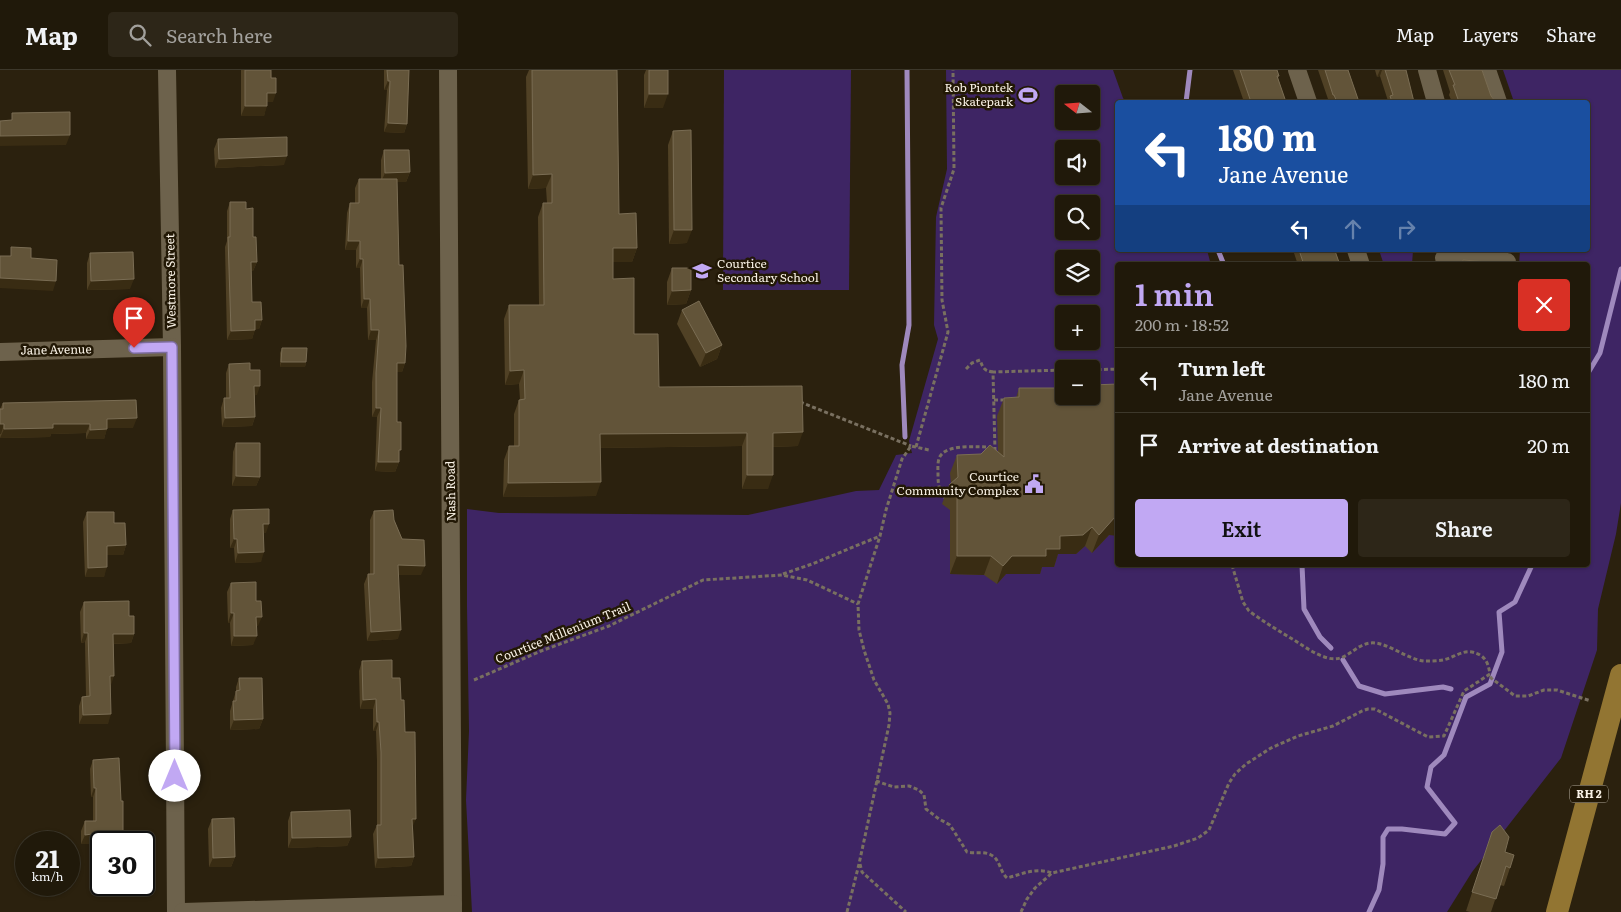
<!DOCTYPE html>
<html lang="en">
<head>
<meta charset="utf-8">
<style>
	:root { --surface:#20190a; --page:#2d2618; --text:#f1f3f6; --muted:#a2a09c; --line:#3d382b; --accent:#c1a8f3 }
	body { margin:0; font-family:Literata,serif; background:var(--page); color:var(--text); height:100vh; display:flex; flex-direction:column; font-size:19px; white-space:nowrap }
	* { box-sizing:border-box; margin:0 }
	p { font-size:16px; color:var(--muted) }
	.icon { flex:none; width:28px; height:28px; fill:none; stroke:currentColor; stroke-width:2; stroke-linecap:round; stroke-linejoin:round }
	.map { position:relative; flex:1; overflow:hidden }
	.drawer { position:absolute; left:1115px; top:192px; width:475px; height:305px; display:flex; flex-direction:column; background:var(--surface); border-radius:5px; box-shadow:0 1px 4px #0004,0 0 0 1px var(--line) }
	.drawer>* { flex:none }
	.guide { position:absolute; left:1115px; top:30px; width:475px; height:152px; border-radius:5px; box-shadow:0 1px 4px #0004,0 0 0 1px var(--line); background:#1a4fa0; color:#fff; overflow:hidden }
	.needle { width:32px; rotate:287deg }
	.buttons { position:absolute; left:1055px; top:15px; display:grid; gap:10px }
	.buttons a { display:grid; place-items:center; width:45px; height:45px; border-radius:5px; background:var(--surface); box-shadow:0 1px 4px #0004,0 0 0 1px var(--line); font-size:25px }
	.speed { position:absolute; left:15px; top:761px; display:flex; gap:10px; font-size:25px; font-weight:700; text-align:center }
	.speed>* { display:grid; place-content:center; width:65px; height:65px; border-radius:50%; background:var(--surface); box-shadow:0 1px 4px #0004,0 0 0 1px var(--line); line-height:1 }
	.speed small { font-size:12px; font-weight:400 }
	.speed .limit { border:2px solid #111; border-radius:8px; background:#fff; color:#111 }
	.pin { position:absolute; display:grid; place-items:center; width:42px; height:42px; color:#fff; margin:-51px -21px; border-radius:50% 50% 50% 0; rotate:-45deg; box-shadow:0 0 5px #0007 }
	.pin .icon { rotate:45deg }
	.me { position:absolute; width:55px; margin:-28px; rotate:0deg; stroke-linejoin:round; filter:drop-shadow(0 0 4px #0008) }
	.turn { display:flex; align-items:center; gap:18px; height:105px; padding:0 20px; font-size:22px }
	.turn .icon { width:65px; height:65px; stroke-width:2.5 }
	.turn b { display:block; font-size:35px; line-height:42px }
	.lanes { display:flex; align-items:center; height:48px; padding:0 20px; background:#0003; justify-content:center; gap:25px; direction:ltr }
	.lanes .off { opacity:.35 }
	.round { display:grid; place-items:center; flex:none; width:52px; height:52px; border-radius:5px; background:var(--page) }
	.head { display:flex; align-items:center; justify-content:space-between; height:85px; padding:0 20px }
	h1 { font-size:30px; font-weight:600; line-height:38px; color:var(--accent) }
	.primary-button { display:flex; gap:10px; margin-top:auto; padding:10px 20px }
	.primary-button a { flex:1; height:58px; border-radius:5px; background:var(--accent); color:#111; font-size:20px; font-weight:600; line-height:58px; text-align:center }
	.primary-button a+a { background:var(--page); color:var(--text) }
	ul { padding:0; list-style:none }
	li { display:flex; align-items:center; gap:15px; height:65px; padding:0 20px; border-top:1px solid var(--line) }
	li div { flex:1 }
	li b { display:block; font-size:19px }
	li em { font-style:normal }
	header { display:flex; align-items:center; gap:30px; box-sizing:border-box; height:70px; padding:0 25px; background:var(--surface); border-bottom:1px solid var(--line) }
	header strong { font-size:24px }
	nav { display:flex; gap:28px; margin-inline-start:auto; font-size:18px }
	.search { width:350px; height:45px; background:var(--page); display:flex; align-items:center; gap:12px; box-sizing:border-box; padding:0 18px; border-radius:5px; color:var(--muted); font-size:19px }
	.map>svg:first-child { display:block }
</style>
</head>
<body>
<header>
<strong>Map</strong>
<div class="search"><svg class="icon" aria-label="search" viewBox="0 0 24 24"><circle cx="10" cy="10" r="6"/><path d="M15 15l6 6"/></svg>Search here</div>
<nav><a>Map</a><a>Layers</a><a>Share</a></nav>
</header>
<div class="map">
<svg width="1621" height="842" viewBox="0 0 1621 842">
	<rect width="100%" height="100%" fill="#2b210e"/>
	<g fill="#3e2564" fill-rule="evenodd">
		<polygon points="724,0 851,0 849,220 723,220"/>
		<path d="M946,0H1113L1123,28L1126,32H1118V180H1207L1211,195H1118V495H1588V195H1519L1520,180H1588V32H1514L1503,0H1621V433L1616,464L1598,539L1597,580L1561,688L1472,802L1447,842H472L466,730L469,661L467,537V439L499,443L748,445L856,421L879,420L896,385L912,383L909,371L938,269L934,255L936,147L947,99ZM1064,24H1091V51H1064ZM1064,79H1091V106H1064ZM1064,134H1091V161H1064ZM1064,189H1091V216H1064ZM1064,244H1091V271H1064ZM1064,299H1091V326H1064Z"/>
		<polygon points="1379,180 1413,180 1412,195 1384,195"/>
	</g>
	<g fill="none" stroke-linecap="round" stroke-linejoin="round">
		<g stroke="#9f89bd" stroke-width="5">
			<polyline points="1186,32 1190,0"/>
			<polyline points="1218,180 1224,195"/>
			<polyline points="1588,303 1600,283 1621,199"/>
			<polyline points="905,367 902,295 909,255 907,0"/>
			<polyline points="1302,495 1304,539 1320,567 1331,578"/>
			<polyline points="1343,590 1359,616 1385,624 1443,617 1451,619"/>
			<polyline points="1369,842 1379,820 1383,794 1383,767 1388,759 1402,759 1445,764 1455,753 1427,717 1431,697 1444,685 1466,627 1490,614 1502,582 1499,542 1515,532 1532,495"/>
		</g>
		<g stroke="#797060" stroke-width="3" stroke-dasharray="4 2.5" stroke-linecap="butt">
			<polyline points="1094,243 1094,266"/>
			<path d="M966,299L972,293L980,290C983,298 984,301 993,302"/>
			<polyline points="1091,300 1118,299"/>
			<polyline points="1095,317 1095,300"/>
			<polyline points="994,330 1006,330"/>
			<polyline points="800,332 911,376"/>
			<polyline points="916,377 948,262 942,230 941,138 954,99 953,0"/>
			<polyline points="995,381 993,302 1064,300"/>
			<path d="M947,430C939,421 938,416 938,404C938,398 937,390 941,385C949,374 979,377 991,377"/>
			<path d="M1232,495L1243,532L1249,541C1264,552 1279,561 1294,570C1305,577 1316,585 1328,588C1346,593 1354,575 1370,573C1386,571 1406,589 1424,591C1430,591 1437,591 1443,590C1453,588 1462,580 1472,582C1485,585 1488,592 1490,604"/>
			<polyline points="783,504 812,494 880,466"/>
			<polyline points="474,610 541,581 609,556 703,510 782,505 807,510 858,534"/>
			<path d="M876,711L894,717L909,716L919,720L924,725L926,739L939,749L950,755L967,782C974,784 985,781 991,785C1000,789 1000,802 1007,808C1023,804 1035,797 1052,803"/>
			<polyline points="860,794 862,802 906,842"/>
			<polyline points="847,842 859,794 889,655 890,643 888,634 874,610 864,580 859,560 858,534 880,466 886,440 902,389 911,376 929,380"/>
			<polyline points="1021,842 1027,829 1035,818 1052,803 1174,776 1198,768 1209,760 1229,713 1235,704 1246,694 1271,678 1298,666 1333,656 1362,641 1368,639 1375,639 1428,667 1444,666 1464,621 1490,604 1491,608 1515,626 1528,626 1544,620 1557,620 1591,631"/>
		</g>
		<g stroke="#6d624c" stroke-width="18">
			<polyline points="167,0 172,277 176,842"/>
			<polyline points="448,0 453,842"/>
			<polyline points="1297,0 1308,32"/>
			<polyline points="1427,0 1436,32"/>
			<polyline points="1487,0 1498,32"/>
			<polyline points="1356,180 1361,195"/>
			<polyline points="1444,188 1507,192"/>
			<polyline points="0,282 172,277"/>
			<polyline points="183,842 453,834"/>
		</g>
		<polyline stroke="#927532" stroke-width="22" points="1557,842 1621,605"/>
	</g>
	<g fill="#504125">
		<polygon points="241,0 271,0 273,32 267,32 264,46 241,46"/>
		<polygon points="384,0 409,0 407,54 404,63 384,62 387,20 384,20"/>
		<polygon points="529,0 617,0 619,144 637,178 632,192 613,192 613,209 634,264 659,317 798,376 773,377 768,419 742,419 742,376 600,378 596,426 503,427 504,390 509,376 514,376 514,344 519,330 520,330 519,314 505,315 504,249 509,235 539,235 538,147 543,133 547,133 546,118 528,119 526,7"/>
		<polygon points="646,0 649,0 663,38 644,38 644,5"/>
		<polygon points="1233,0 1277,0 1279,6 1278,8 1286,32 1244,32"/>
		<polygon points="1318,0 1348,0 1359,32 1329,32"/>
		<polygon points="1375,0 1406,0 1414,32 1388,32 1388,31 1380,6 1377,7"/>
		<polygon points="1443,0 1482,0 1491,26 1495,31 1500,32 1452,32 1449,25 1450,22"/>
		<polygon points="673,61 687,173 669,174 668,75"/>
		<polygon points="218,69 284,95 215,98 214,79"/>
		<polygon points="384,80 410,102 406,112 397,112 399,195 405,293 402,302 397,302 397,352 399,392 395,402 375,401 377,347 372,347 372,312 376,270 368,270 367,238 361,238 360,198 356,198 356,180 345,180 347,143 350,133 355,133 355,118 359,109 381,109 381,90"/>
		<polygon points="230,132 246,139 253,167 257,192 253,201 251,201 252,232 262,250 259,259 255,259 252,269 227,270 225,177 227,171 227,141"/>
		<polygon points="1293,180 1336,180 1336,183 1340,195 1298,195"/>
		<polygon points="90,183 130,219 87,220 87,193"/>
		<polygon points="672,198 691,220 686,234 667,235 667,212"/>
		<polygon points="682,240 722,275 717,289 700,297 677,254"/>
		<polygon points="282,278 306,292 305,297 280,297 280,283"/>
		<polygon points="229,294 250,300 257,325 255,325 255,347 252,356 222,357 221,338 224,328 226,328 226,303"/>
		<polygon points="1019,318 1109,465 1092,483 1085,476 1076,484 1058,484 1054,497 1042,497 1040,504 1006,504 997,514 984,505 950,504 950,440 942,434 949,415 951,414 950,403 957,385 981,384 998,381 997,346 1004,328 1016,328"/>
		<polygon points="3,333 133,358 107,358 104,369 86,369 86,363 51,364 50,367 0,368 0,339"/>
		<polygon points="236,373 260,407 256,416 232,416 233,382"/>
		<polygon points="233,440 266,463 264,463 261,492 235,493 234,478 230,478 230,449"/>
		<polygon points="374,441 394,450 402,469 421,505 398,505 398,569 367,571 364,514 368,504 370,504 370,450"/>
		<polygon points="87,442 114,453 126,475 123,485 107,485 104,507 85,507 83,452"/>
		<polygon points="231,513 256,531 258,556 257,556 253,575 231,576 230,553 228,553 227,522"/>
		<polygon points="84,532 129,546 134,564 131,573 114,574 108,654 79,654 79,636 82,627 86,627 85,572 81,573 80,542"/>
		<polygon points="362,591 392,608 401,630 405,662 413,757 414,787 411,796 375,798 373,764 377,755 377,691 376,661 373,661 373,639 360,639 359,601"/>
		<polygon points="239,608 263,649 259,659 230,660 230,641 236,621 236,617"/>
		<polygon points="93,690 101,772 89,793 89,774 81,774 81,761 85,751 93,751 93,727 91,727 90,699"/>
		<polygon points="291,742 351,767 347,776 288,778 288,751"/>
		<polygon points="212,749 235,787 231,797 209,797 208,759"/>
		<polygon points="1492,762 1505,782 1510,798 1504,816 1500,815 1491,842 1470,842 1466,841"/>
	</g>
	<g fill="#392c13">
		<polygon points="1380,0 1382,0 1380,6 1377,7"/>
		<polygon points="388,11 390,11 387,20 384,20"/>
		<polygon points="267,23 276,23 273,32 264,32"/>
		<polygon points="649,24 668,24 663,38 644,38"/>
		<polygon points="245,36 267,36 264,46 241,46"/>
		<polygon points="388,53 407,54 404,63 384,62"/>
		<polygon points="70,65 66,75 0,76 0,66"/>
		<polygon points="287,86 284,95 215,98 219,89"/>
		<polygon points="410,102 406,112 381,112 385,103"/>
		<polygon points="552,104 546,118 528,119 533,105"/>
		<polygon points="674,160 692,160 687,173 669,174"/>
		<polygon points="348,171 360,171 356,180 345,180"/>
		<polygon points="613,178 637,178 632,192 608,192"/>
		<polygon points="360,189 363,189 360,198 356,198"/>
		<polygon points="251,192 257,192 253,201 247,201"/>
		<polygon points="0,208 56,211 53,221 0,218"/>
		<polygon points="134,209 130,219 87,220 91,211"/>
		<polygon points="691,220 686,234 667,235 672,221"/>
		<polygon points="364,229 370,229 367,238 361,238"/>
		<polygon points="255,250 262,250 259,259 251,260"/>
		<polygon points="255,260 252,269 227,270 231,261"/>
		<polygon points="371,260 379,260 376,270 368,270"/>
		<polygon points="722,275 717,289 700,297 706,283"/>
		<polygon points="281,292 306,292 305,297 280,297"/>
		<polygon points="397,293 405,293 402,302 394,302"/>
		<polygon points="524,300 519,314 505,315 510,301"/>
		<polygon points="254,316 260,316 257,325 251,326"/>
		<polygon points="376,338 381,338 377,347 372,347"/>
		<polygon points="255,347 252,356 222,357 225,348"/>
		<polygon points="137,348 133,358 103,358 107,349"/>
		<polygon points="0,354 4,354 1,364 0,364"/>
		<polygon points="53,354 90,354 86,363 51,364 50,367 0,368 4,359"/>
		<polygon points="107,359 104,369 86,369 90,360"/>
		<polygon points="803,362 798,376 768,377 773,363"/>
		<polygon points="747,363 742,376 595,378 600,364"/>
		<polygon points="378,392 399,392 395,402 375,401"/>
		<polygon points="747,405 773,405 768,419 742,419"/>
		<polygon points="236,406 260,407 256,416 232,416"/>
		<polygon points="601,412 596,426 503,427 508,413"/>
		<polygon points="1115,447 1118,447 1118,466 1109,465 1092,483 1099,465"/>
		<polygon points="263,454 269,454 266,463 260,463"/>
		<polygon points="1092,457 1085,476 1076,484 1058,484 1054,497 1042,497 1040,504 1006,504 997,514 1003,496 1012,486 1046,479 1060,466"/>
		<polygon points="234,469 237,469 234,478 230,478"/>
		<polygon points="126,475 123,485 104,485 107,476"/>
		<polygon points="264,482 261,492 235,493 238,483"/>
		<polygon points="957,486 991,486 984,505 950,504"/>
		<polygon points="398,495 425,496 421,505 394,505"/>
		<polygon points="107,497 104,507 85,507 88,498"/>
		<polygon points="231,543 234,543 230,553 228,553"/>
		<polygon points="256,547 262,547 258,556 253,556"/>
		<polygon points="401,560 398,569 367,571 371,562"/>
		<polygon points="84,563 88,563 85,572 81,573"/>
		<polygon points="113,564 134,564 131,573 110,574"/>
		<polygon points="234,566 257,566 253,575 231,576"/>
		<polygon points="110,606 114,606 111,615 107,615"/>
		<polygon points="376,629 373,639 360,639 363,630"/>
		<polygon points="111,644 108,654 79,654 83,645"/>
		<polygon points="263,649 259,659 230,660 234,650"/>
		<polygon points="377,652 379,652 376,661 373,661"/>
		<polygon points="94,718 96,718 93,727 91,727"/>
		<polygon points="412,749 416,749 412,758"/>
		<polygon points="92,764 89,774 81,774 85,765"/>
		<polygon points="351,767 347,776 288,778 292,768"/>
		<polygon points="113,768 123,768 121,772 111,772"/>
		<polygon points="92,784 101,784 101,793 89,793"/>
		<polygon points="235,787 231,797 209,797 213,788"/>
		<polygon points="414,787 411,796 375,798 378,788"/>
	</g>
	<g fill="#625439" stroke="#7a6d54">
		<polygon points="245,0 271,0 271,8 276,8 276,23 267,23 267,36 245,36"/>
		<polygon points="387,0 409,0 407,54 388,53 390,11 388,11"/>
		<polygon points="532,0 617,0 619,144 636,143 637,178 613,178 613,209 634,208 634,264 658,264 659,317 802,316 803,362 773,363 773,405 747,405 747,363 600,364 601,412 508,413 509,376 519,376 519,330 525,329 524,300 510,301 509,235 544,235 543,133 552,133 552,104 533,105"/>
		<rect x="649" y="0" width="19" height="24"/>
		<polygon points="1240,0 1277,0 1279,6 1277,6 1286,32 1251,32"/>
		<polygon points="1325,0 1348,0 1359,32 1337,32 1334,25 1333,25"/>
		<polygon points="1385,0 1406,0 1414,32 1392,32 1390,26 1393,25"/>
		<polygon points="1449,0 1482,0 1491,26 1495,31 1500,32 1459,32 1453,15 1455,15"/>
		<polygon points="70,42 70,65 0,66 0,51 12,50 12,43"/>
		<polygon points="691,60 692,160 674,160 673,61"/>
		<polygon points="287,67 287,86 219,89 218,69"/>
		<polygon points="384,80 409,80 410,102 385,103"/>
		<polygon points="359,109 397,109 399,195 403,195 406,276 405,293 397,293 397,352 401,352 401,380 399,380 399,392 378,392 381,338 376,338 376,303 379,260 371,260 370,229 364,229 363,189 360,189 360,171 348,171 350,133 359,133"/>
		<polygon points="230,132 246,132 246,139 253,138 253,167 256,167 257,192 251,192 252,232 261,232 262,250 255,250 255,260 231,261 228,167 230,167"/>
		<polygon points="11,177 31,178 31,188 57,190 56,211 0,208 0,186 11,186"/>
		<polygon points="1299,180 1336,180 1335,181 1340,195 1304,195"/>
		<polygon points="133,182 134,209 91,211 90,183"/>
		<polygon points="1463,190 1502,193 1502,195 1462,195"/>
		<polygon points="672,198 691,198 691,220 672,221"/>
		<polygon points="699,231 722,275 706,283 682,240"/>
		<polygon points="282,278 307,278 306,292 281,292"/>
		<polygon points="250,293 250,300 260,300 260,316 254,316 255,347 225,348 224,328 230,328 229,294"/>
		<polygon points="1118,314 1118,447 1115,447 1099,465 1092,457 1083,465 1060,466 1060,479 1046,479 1046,486 1012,486 1003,496 991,486 957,486 957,422 949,415 958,407 957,385 981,384 990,375 1004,387 1004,328 1019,327 1019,318 1064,318 1064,326 1091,326 1091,315"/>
		<polygon points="136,330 137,348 107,349 107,359 90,360 90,354 53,354 53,358 4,359 4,354 0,354 0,339 3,339 3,333"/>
		<polygon points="236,373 260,373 260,407 236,406"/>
		<polygon points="269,439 269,454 263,454 264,482 238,483 237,469 234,469 233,440"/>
		<polygon points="393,440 394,450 402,469 424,470 425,496 398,495 401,560 371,562 368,504 374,504 374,441"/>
		<polygon points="87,442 114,442 114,453 125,453 126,475 107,476 107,497 88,498"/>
		<polygon points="256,512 256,531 261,531 262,547 256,547 257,566 234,566 234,543 231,543 231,513"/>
		<polygon points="129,531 129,546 134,546 134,564 113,564 114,606 110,606 111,644 83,645 82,627 90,626 88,563 84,563 84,532"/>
		<polygon points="392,590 392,608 400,608 401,630 404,630 405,662 415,662 416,749 412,749 414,787 378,788 377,755 381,755 381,682 379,652 377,652 376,629 363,630 362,591"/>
		<polygon points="239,608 262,608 263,649 234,650 233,631 236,631 236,621 240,620"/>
		<polygon points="119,688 121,731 123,731 123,768 113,768 113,772 101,772 101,784 92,784 92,764 85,765 85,751 96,751 96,718 94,718 93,690"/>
		<polygon points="350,740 351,767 292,768 291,742"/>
		<polygon points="234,748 235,787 213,788 212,749"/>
		<polygon points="1500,755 1509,767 1505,782 1514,785 1510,798 1506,796 1496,829 1472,822 1492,762"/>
	</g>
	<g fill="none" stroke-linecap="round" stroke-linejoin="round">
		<g stroke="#7d6d9e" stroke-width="12">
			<polyline id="route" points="134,278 172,277 175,706"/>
		</g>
		<use href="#route" stroke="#c1a8f3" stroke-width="9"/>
	</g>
	<defs>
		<g id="stadium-bare" transform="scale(1.5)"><path d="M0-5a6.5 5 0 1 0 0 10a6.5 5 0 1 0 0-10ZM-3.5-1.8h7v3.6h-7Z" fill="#c1a8f3" stroke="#221805" stroke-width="2.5" paint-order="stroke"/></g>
		<g id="school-bare" transform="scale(1.5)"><path d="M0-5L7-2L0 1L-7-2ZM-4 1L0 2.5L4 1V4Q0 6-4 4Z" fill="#c1a8f3" stroke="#221805" stroke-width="2.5" paint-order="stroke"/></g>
		<g id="civic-bare" transform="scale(1.5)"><path d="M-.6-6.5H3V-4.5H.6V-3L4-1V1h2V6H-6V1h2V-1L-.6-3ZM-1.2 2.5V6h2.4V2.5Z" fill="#c1a8f3" stroke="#221805" stroke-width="2.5" paint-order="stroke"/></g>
	</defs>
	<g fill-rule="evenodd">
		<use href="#stadium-bare" x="1028" y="25"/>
		<use href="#school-bare" x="702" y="201"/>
		<use href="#civic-bare" x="1034" y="414"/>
	</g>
	<g text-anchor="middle" stroke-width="5" stroke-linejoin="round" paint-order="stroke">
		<rect fill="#221805" stroke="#b8b1a2" stroke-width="1" x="1570" y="715.5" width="38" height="17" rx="4"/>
		<g font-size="11" font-weight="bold" fill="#f9f2e6">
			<text x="1589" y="728">RH 2</text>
		</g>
		<g font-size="12" fill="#f9f2e6" stroke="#221805" text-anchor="end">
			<text x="1013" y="22">Rob Piontek<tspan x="1013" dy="14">Skatepark</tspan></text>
			<text x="717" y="198" text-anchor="start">Courtice<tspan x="717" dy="14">Secondary School</tspan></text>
			<text x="1019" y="411">Courtice<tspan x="1019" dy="14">Community Complex</tspan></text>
		</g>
		<g font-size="12" fill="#f9f2e6" stroke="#221805">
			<text transform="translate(171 211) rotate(-91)" y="4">Westmore Street</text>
			<text transform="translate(56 280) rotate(-1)" y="4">Jane Avenue</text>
			<text transform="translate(451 421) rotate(-91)" y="4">Nash Road</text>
			<text transform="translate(563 563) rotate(-22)" y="4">Courtice Millenium Trail</text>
		</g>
	</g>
</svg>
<div class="buttons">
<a><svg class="needle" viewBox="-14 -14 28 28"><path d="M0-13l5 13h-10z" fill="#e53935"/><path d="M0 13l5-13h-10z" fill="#a2a09c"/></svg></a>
<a><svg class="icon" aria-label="sound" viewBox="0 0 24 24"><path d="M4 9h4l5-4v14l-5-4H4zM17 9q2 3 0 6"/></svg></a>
<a><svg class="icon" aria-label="search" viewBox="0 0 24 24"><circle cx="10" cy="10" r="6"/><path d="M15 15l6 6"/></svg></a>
<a><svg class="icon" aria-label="layers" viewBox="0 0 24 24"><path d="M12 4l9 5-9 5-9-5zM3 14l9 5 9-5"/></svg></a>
<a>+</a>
<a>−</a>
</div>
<div class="speed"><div>21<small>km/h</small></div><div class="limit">30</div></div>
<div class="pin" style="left:134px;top:278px;background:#d93025"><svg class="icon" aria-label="arrive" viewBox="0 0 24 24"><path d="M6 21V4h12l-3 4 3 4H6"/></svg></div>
<svg class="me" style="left:175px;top:706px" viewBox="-20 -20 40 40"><circle r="19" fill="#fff"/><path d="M0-13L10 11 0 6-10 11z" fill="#c1a8f3"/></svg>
<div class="guide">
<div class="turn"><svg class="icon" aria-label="left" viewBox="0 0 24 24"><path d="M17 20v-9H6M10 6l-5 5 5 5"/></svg><div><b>180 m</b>Jane Avenue</div></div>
<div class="lanes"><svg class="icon" aria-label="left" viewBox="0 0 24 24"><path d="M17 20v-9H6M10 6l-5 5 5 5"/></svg><svg class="icon off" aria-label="ahead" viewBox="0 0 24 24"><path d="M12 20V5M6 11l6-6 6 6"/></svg><svg class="icon off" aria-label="right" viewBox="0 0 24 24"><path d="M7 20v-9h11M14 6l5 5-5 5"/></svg></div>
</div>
<section class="drawer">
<div class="head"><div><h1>1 min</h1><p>200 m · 18:52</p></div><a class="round" style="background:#d93025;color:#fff"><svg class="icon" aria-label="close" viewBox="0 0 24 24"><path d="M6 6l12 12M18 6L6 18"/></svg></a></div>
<ul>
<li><svg class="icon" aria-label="left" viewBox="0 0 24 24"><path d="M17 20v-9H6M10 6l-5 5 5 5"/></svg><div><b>Turn left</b><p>Jane Avenue</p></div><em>180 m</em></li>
<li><svg class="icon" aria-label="arrive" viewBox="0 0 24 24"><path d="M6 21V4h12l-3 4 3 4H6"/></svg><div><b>Arrive at destination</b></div><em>20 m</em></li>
</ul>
<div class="primary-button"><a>Exit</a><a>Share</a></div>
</section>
</div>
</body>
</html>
